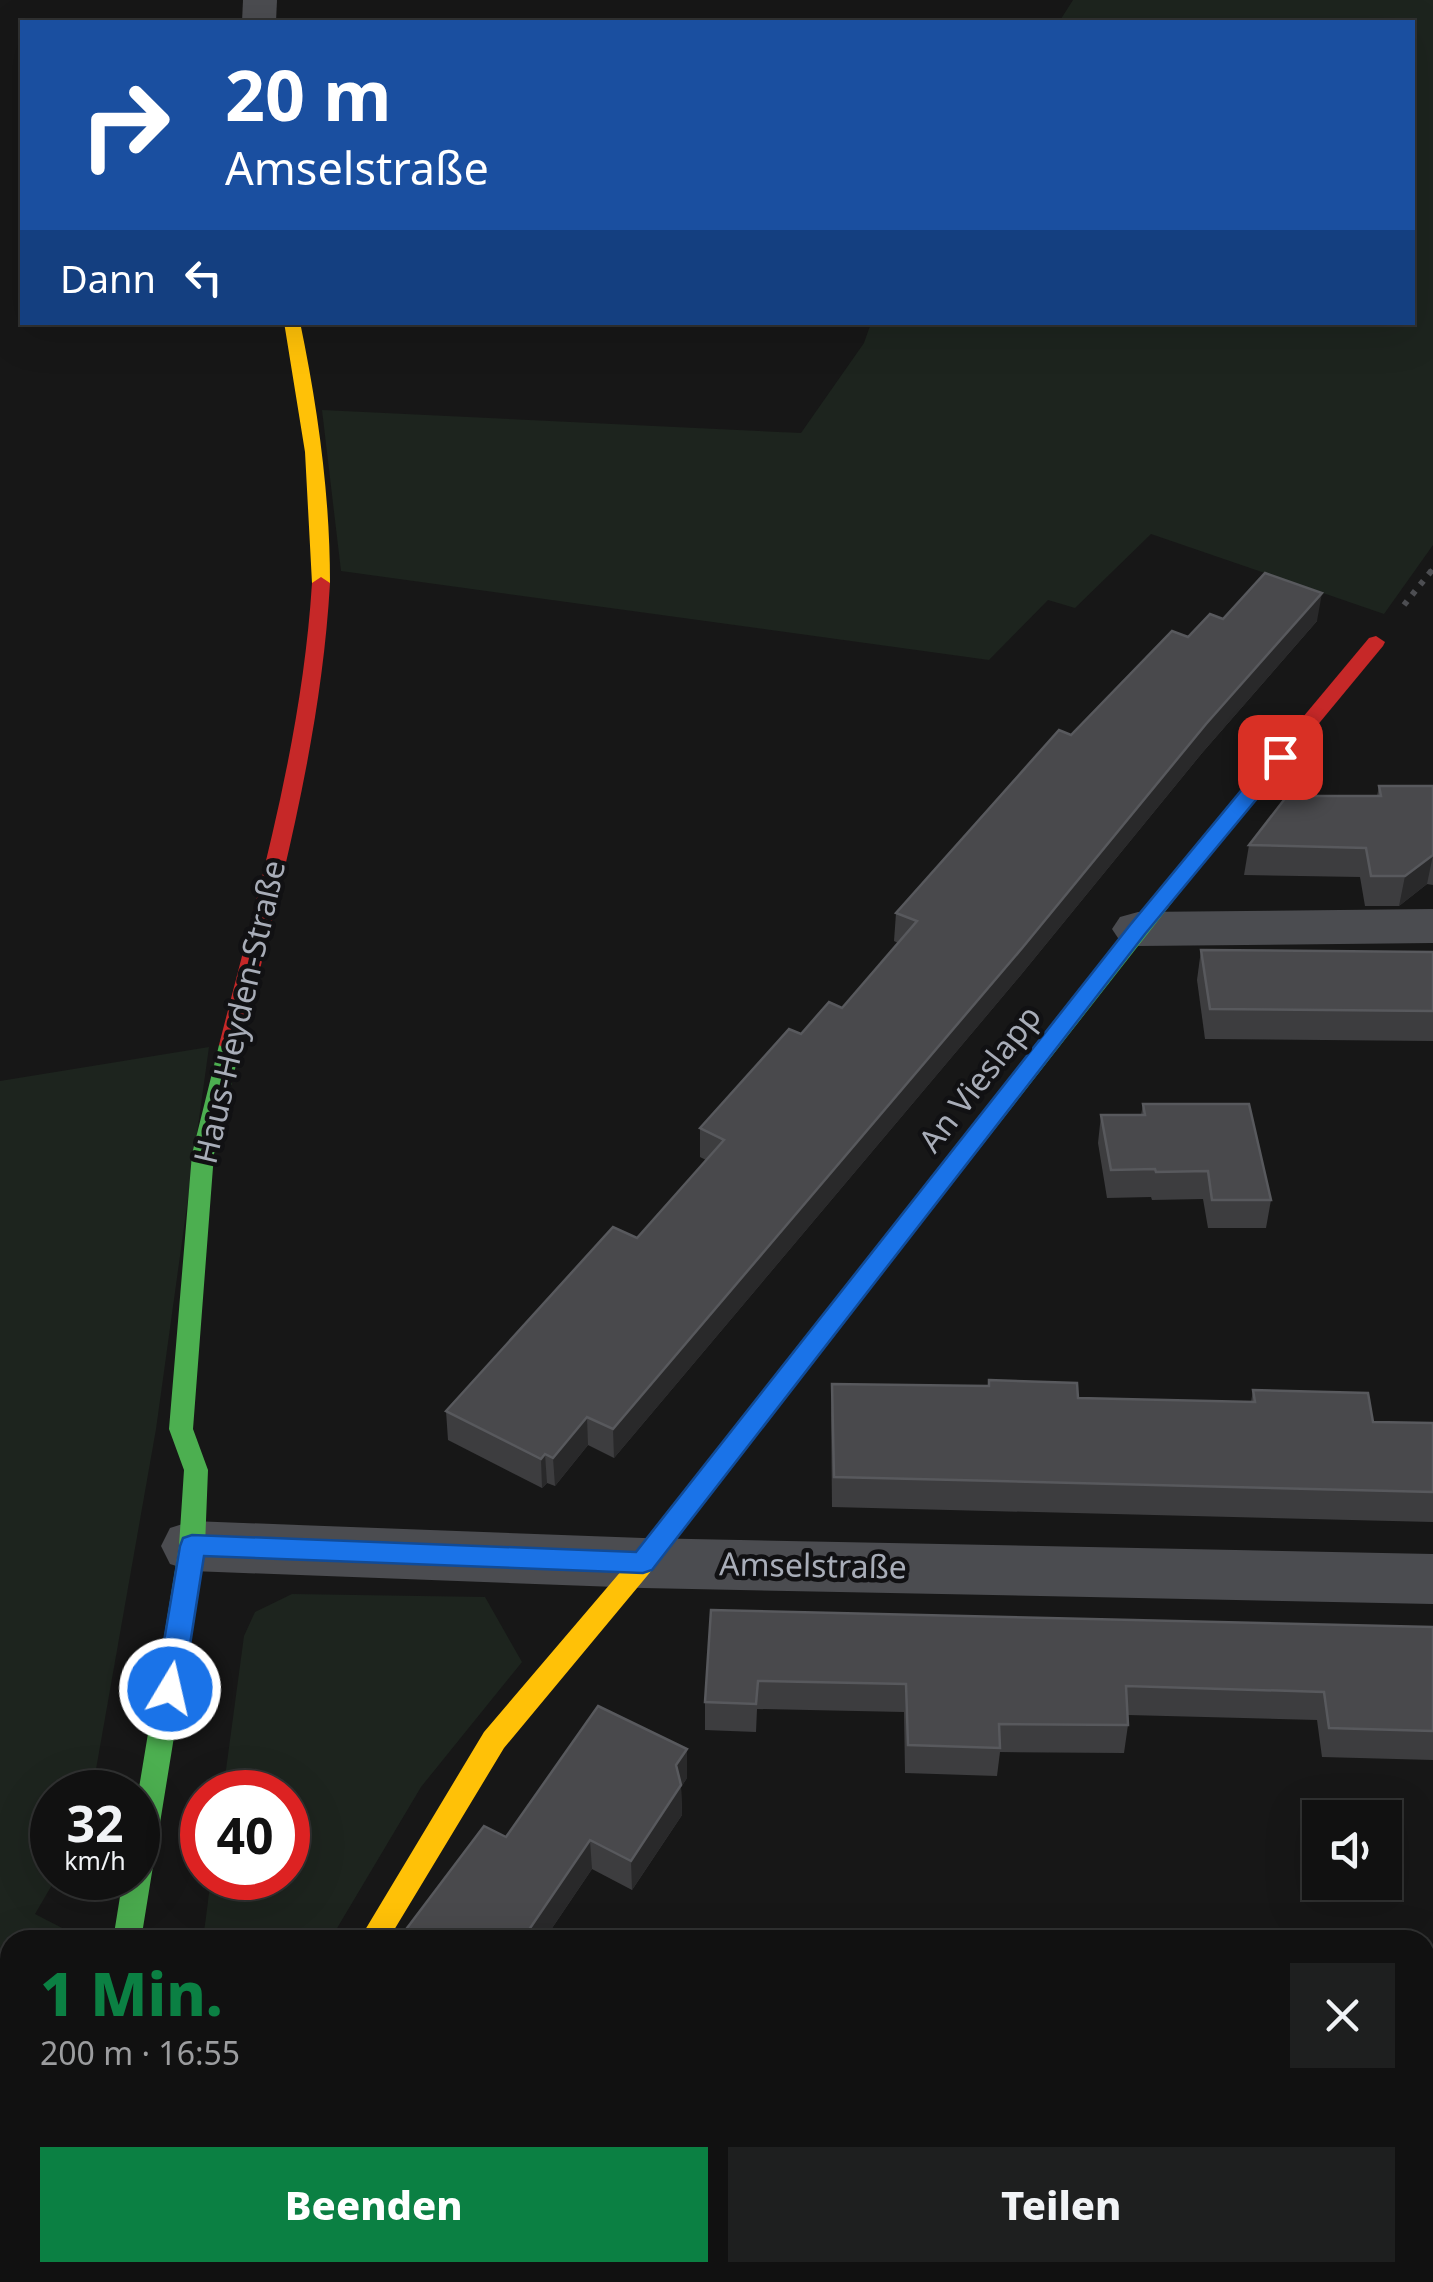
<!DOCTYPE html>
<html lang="de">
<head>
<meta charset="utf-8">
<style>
	:root { --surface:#111; --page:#1e1f1f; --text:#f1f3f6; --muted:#9c9d9f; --line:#303131; --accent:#0b8043 }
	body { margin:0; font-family:"Noto Sans",sans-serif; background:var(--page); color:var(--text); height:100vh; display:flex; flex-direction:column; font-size:38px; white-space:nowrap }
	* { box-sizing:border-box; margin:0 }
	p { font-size:32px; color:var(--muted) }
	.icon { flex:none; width:55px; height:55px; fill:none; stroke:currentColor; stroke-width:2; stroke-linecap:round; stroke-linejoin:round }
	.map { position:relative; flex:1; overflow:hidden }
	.drawer { position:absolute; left:0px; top:1930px; width:1435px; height:352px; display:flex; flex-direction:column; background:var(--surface); border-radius:30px 30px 0 0; box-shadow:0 10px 40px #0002,0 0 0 2px var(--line) }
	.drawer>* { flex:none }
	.banner { position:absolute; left:20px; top:20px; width:1395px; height:305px; border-radius:0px; box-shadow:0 10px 40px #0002,0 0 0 2px var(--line); background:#1a4fa0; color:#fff; overflow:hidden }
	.buttons { position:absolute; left:1302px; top:1800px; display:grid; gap:20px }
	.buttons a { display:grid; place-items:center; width:100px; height:100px; border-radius:0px; background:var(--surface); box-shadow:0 10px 40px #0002,0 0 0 2px var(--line); font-size:50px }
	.speed { position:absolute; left:30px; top:1770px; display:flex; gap:20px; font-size:50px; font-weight:700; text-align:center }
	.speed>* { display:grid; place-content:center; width:130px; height:130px; border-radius:50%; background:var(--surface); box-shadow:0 10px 40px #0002,0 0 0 2px var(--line); line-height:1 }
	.speed small { font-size:25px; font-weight:400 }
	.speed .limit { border:15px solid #d22; background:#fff; color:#111 }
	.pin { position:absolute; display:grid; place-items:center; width:85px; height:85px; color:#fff; margin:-42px; border-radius:20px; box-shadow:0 5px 15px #0006 }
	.me { position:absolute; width:110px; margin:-55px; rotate:9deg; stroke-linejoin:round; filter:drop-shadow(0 0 8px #0008) }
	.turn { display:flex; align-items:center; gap:35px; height:210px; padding:0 40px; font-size:45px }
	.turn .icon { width:130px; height:130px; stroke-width:2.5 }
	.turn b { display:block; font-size:70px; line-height:85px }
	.then { display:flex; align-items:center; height:95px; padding:0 40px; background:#0003; gap:20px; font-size:38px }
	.round { display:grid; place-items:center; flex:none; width:105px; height:105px; border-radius:0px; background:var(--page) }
	.headline { display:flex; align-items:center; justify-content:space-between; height:170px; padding:0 40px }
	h1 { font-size:60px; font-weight:800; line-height:75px; color:var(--accent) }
	.primary-button { display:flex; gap:20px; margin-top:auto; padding:20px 40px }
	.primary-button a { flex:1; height:115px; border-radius:0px; background:var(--accent); color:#fff; font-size:40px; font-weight:800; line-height:115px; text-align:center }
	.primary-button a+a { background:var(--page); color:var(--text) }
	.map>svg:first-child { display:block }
</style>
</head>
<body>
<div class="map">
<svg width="1433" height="2282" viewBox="0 0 1433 2282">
	<rect width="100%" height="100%" fill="#171717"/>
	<g fill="#1d241e">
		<polygon points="1073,0 1433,0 1433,545 1384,614 1151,534 1075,608 1048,600 989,660 341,571 322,410 801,433 864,343 871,323 1412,322 1412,22 1059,22"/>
		<polygon points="209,1047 156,1429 92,1792 52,1792 52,1878 56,1878 35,1914 66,1930 63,1940 10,1940 10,2070 0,2078 0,1081"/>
		<polygon points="292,1594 485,1597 522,1662 421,1787 330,1940 203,1940 211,1878 288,1878 288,1792 223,1792 244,1636 255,1612"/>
	</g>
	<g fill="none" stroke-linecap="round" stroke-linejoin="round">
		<polyline stroke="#4d4e52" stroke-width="5" stroke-dasharray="4 5" stroke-linecap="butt" points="1430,573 1433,569"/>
		<polyline stroke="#4d4e52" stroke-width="6" stroke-dasharray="5 8" stroke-linecap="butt" points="1404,605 1432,570"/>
		<g fill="#4b4c50" fill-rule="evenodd">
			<polygon points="243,0 277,0 276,22 242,22"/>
			<polygon points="1433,909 1433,943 1138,946 1120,941 1112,929 1120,917 1138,912"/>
			<polygon points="192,1521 643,1538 1433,1554 1433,1604 643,1588 192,1571 170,1564 161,1546 170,1528"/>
			<polygon points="13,2272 90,2272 85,2282 9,2282"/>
		</g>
		<g fill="#4caf50" fill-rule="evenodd">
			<polygon points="1189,860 1196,862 1199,867 1196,872 836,1332 820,1332 816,1326 820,1320 1182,862"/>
			<polygon points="230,1038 241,1045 214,1154 193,1429 208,1470 205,1546 141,1940 113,1940 123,1878 138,1878 138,1794 179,1546 184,1470 169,1429 192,1154 219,1045"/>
			<polygon points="0,2209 10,2212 10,2242 0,2239"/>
			<polygon points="131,2272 186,2272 190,2282 135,2282"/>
		</g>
		<g fill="#ffc107" fill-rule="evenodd">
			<path d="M284,322H300C318,409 330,495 330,583L321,589L312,583L305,452Z"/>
			<polygon points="828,1317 836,1320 840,1326 836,1332 652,1570 504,1748 388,1940 359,1940 484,1732 634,1556 820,1320"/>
		</g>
		<g fill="#c62828" fill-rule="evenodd">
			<path d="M321,577L330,583C321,741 279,892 241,1045L230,1052L219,1045C258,892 302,742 312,583Z"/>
			<polygon points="1376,636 1385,642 1383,646 1196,872 1182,872 1179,867 1182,862 1369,638"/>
		</g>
	</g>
	<g fill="#3d3d3f">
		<polygon points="1223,619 1317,621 1202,753 1020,976 614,1458 588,1445 555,1486 547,1483 542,1488 448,1440 446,1411 637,1238 706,1160 700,1157 700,1128 801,1034 842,1008 898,943 894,941 896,913 1071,735 1188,637"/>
		<polygon points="1379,786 1433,786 1433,885 1427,884 1399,906 1365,906 1360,877 1244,875 1249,845 1377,796"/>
		<polygon points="1201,950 1433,952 1433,1041 1205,1039 1197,980"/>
		<polygon points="1143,1104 1271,1200 1266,1228 1208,1228 1203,1199 1152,1200 1151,1197 1107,1198 1098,1143 1101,1115 1141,1115"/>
		<polygon points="832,1384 1078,1398 1251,1402 1253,1390 1373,1422 1433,1423 1433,1522 832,1507 831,1414"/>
		<polygon points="711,1610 1433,1627 1433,1760 1322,1757 1317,1720 1128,1715 1128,1725 1124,1753 1000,1752 997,1776 905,1773 904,1712 757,1709 756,1732 705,1730 705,1702"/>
		<polygon points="687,1778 681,1787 682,1815 632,1890 592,1869 544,1940 398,1940 506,1837"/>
		<polygon points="838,2272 834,2282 805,2282 785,2273"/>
	</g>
	<g fill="#29292a">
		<polygon points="1322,593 1317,621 1202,753 1020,976 614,1458 613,1429 1206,724"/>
		<polygon points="1433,855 1427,884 1399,906 1405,876"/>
		<polygon points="587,1417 588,1445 555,1486 553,1458"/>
		<polygon points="545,1454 547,1483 542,1488 541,1459"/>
		<polygon points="687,1749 687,1778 681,1787 682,1815 632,1890 631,1861 676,1765"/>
		<polygon points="590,1840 592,1869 544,1940 522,1940"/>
		<polygon points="775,2272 782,2272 782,2282 771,2282"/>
		<polygon points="832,2272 838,2272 834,2282 829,2282"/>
	</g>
	<g fill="#49494c" stroke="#58595d" stroke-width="2.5">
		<polygon points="1265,573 1322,593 1206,724 1023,947 613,1429 587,1417 553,1458 545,1454 541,1459 446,1411 613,1227 637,1238 724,1140 700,1128 789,1029 801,1034 829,1002 842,1008 917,921 896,913 1059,730 1071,735 1172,631 1188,637 1210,614 1223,619"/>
		<polygon points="1379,786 1433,786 1433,855 1405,876 1371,876 1366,848 1249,845 1287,796 1381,796"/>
		<polygon points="1201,950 1433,952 1433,1011 1210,1009"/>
		<polygon points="1143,1104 1249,1104 1271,1200 1212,1200 1208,1171 1156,1172 1155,1169 1111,1170 1101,1115 1145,1115"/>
		<polygon points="989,1380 1077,1383 1078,1398 1255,1402 1253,1390 1368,1393 1373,1422 1433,1423 1433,1492 834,1477 832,1384 989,1386"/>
		<polygon points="711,1610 1433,1627 1433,1731 1329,1728 1324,1692 1126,1686 1128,1725 999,1724 1000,1748 908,1745 906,1684 758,1681 756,1704 705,1702"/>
		<polygon points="598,1706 687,1749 676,1765 681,1785 631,1861 590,1840 522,1940 398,1940 484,1826 506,1837"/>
		<polygon points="601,2272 775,2272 771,2282 596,2282"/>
		<polygon points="816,2272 832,2272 829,2279"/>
		<polygon points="883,2272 891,2272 912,2282 879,2282"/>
		<polygon points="949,2272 1017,2272 1038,2282 945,2282"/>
	</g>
	<polygon fill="#1a73e8" stroke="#114b97" stroke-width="2.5" points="1280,751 1288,752 1288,761 1145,934 652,1570 643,1573 204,1556 183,1689 179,1697 170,1700 160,1697 156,1689 180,1546 183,1538 192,1535 636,1552 1130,925 1273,752"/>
	<g text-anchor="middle" stroke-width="9" stroke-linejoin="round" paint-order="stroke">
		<g font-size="32" fill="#a8adb8" stroke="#111113">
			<text transform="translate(240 1012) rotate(-77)" y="11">Haus-Heyden-Straße</text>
			<text transform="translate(980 1079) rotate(-52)" y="11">An Vieslapp</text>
			<text transform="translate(813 1566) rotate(1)" y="11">Amselstraße</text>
		</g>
	</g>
</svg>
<div class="buttons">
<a><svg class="icon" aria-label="sound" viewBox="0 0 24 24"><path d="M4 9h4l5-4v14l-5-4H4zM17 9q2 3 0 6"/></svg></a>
</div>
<div class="speed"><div>32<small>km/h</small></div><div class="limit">40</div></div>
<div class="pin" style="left:1280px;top:757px;background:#d93025"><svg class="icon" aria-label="arrive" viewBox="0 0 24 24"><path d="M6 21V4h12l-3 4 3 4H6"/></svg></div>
<svg class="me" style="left:170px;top:1689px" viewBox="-20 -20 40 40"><circle r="17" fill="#1a73e8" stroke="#fff" stroke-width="3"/><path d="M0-11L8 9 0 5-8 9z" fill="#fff"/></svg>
<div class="banner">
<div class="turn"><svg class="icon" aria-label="right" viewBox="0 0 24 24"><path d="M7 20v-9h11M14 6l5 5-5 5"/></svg><div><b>20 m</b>Amselstraße</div></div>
<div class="then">Dann<svg class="icon" aria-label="left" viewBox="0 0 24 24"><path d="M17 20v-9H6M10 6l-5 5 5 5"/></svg></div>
</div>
<section class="drawer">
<div class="headline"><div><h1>1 Min.</h1><p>200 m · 16:55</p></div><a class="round"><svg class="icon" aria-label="close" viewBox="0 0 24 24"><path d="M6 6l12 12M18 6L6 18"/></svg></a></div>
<div class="primary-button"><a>Beenden</a><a>Teilen</a></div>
</section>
</div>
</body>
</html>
